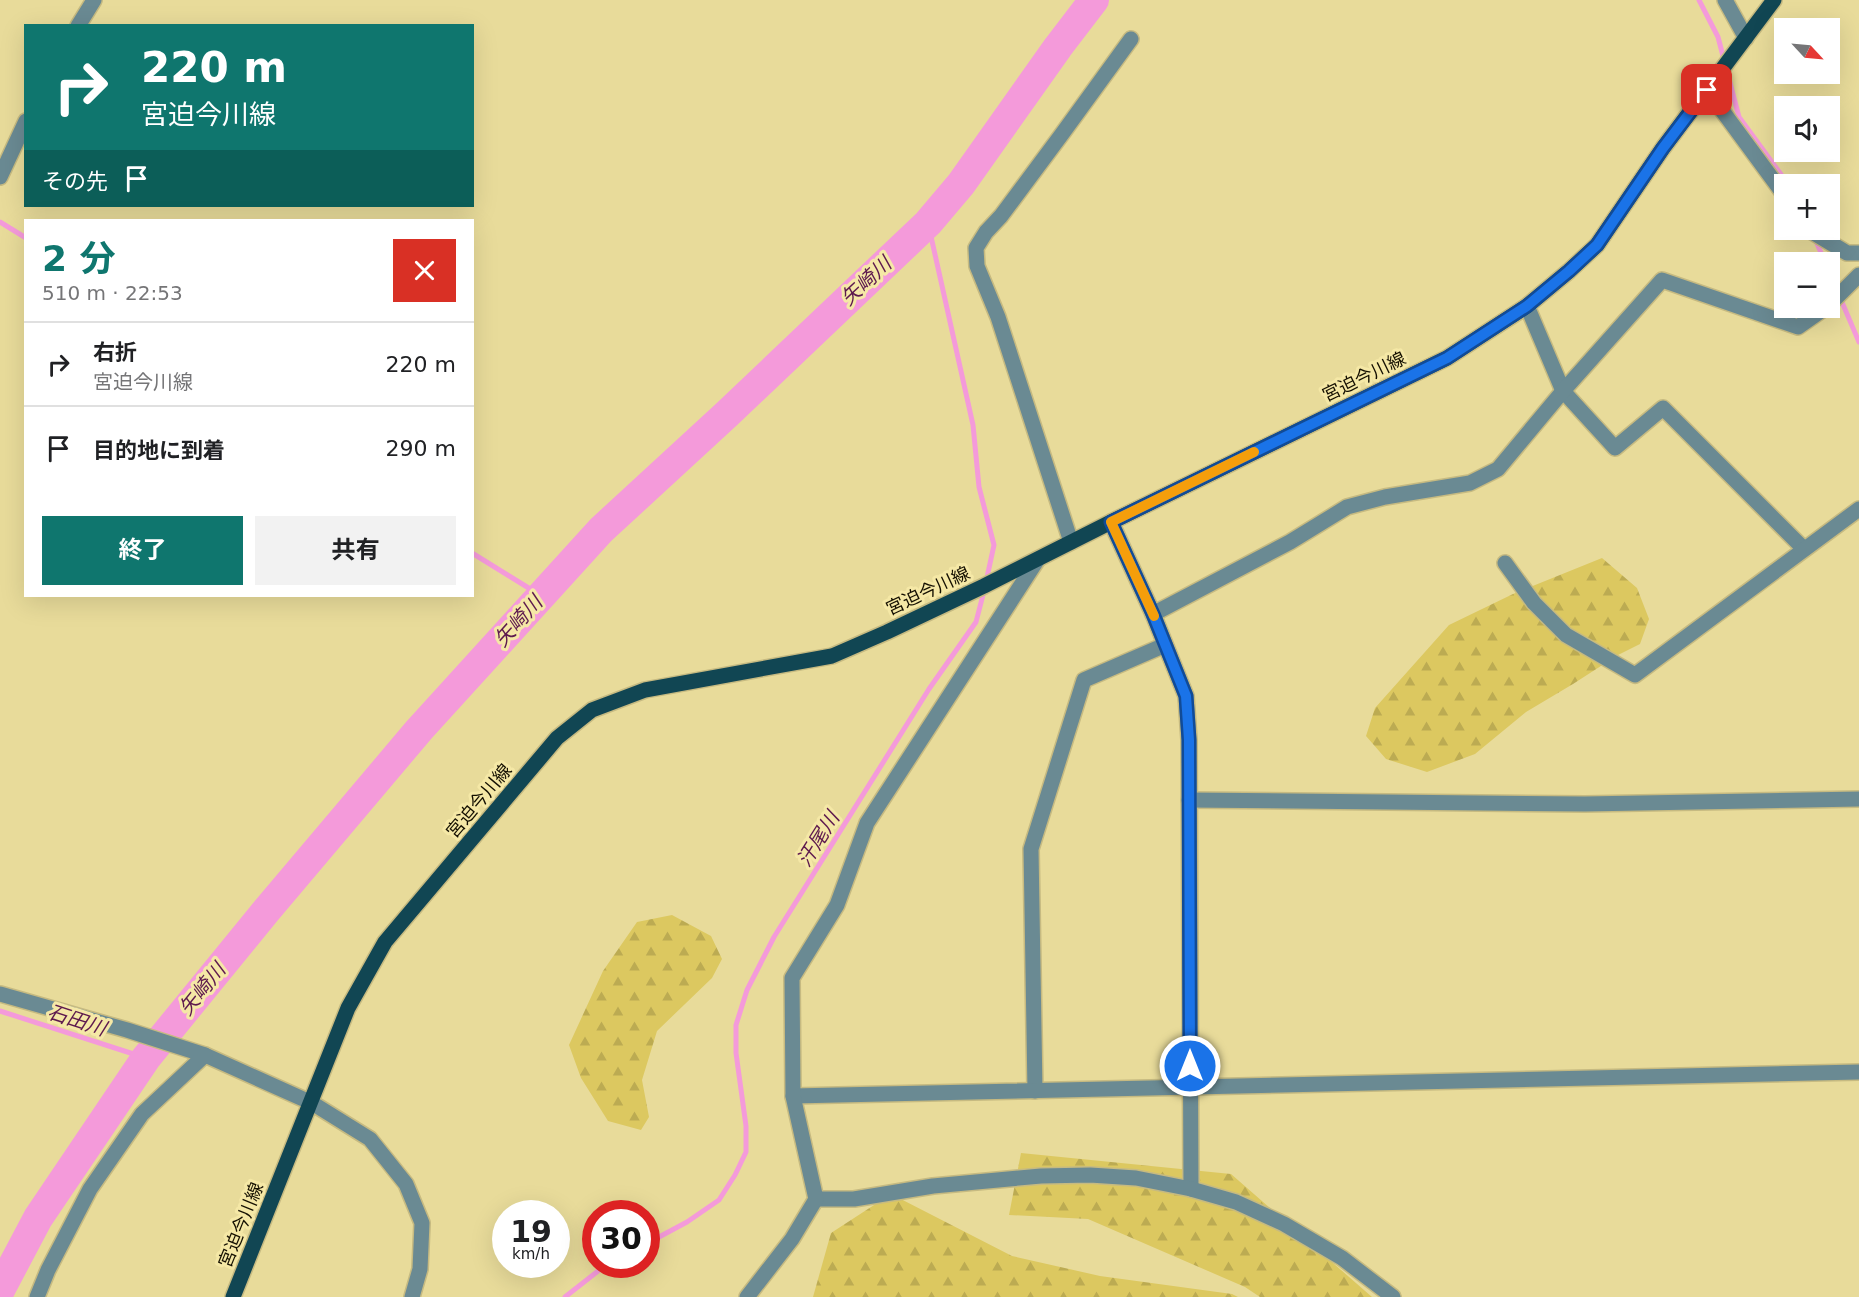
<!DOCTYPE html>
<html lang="ja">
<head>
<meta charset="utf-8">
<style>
	:root { --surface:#fff; --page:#f2f2f2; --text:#202124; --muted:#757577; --line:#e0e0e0; --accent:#0f766e }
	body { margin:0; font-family:"DejaVu Sans","Noto Sans JP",sans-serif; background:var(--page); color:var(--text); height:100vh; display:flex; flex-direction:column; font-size:22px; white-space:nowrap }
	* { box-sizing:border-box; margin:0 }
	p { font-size:20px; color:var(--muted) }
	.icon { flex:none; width:33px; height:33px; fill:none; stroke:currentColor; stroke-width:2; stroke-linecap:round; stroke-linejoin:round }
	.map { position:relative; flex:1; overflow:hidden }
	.details { position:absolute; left:24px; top:219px; width:450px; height:378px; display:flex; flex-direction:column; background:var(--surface); border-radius:0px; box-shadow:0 6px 24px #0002 }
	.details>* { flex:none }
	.guide { position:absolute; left:24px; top:24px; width:450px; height:183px; border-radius:0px; box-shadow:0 6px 24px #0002; background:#0f766e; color:#fff; overflow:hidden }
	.needle { width:39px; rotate:116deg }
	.buttons { position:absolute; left:1774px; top:18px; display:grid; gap:12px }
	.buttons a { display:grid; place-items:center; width:66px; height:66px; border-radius:0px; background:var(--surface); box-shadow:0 6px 24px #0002; font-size:30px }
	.speed { position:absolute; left:492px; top:1200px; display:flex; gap:12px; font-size:30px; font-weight:700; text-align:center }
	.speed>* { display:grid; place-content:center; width:78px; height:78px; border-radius:50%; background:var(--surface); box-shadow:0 6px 24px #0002; line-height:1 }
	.speed small { font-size:15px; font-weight:400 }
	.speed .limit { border:9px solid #d22; background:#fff; color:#111 }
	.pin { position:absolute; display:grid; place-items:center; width:51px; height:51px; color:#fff; margin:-26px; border-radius:12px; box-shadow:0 3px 9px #0006 }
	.me { position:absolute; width:66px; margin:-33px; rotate:0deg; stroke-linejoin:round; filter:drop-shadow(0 0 4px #0008) }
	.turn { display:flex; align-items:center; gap:21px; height:126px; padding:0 18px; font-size:27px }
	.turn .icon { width:78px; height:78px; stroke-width:2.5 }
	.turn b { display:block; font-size:42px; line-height:51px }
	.then { display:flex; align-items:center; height:57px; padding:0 18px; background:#0003; gap:12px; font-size:22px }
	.round { display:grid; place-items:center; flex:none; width:63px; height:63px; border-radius:0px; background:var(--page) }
	.summary { display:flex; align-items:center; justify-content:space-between; height:102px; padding:0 18px }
	h1 { font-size:36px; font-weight:700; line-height:45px; color:var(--accent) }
	.button { display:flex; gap:12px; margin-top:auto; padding:12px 18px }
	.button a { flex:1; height:69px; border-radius:0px; background:var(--accent); color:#fff; font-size:24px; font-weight:700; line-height:69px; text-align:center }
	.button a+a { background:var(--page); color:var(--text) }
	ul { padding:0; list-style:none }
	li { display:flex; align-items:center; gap:18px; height:84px; padding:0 18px; border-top:2px solid var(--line) }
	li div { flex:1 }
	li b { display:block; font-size:22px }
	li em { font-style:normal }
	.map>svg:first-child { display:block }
</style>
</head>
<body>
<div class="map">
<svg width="1859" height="1297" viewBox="0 0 1859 1297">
	<defs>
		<pattern id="forest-firs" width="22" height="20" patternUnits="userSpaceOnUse" patternTransform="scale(1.5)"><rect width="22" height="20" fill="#dcc860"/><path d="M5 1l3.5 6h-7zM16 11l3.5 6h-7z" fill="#bcab52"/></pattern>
	</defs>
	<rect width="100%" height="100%" fill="#e8db9a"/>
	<g fill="url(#forest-firs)">
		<polygon points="1602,558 1637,588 1649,619 1640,644 1618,655 1573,684 1526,712 1475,754 1427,772 1386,759 1366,736 1375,708 1449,625 1513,594"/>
		<polygon points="672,915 711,936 722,959 712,978 657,1031 642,1080 649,1117 641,1130 608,1121 581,1078 569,1045 603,971 637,922"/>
		<polygon points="1021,1153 1231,1174 1372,1297 1260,1297 1245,1287 1088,1219 1009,1215"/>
		<polygon points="891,1194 1012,1256 1100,1276 1232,1294 1238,1297 813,1297 831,1233"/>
	</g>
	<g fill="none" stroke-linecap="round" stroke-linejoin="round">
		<g stroke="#f49ada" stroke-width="5">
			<polyline points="1699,0 1718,37 1739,117 1788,184"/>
			<polyline points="0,222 26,238"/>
			<polyline points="928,223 973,425 979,487 994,545 986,582"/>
			<polyline points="1815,239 1825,262"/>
			<polyline points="1830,274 1859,342"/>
			<polyline points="472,553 540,595"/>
			<polyline points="0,1011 146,1058"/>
			<polyline points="646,1244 687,1222 719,1200 735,1175 746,1152 746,1126 736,1053 736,1025 747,990 774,937 929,689 976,622 984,591"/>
			<polyline points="565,1297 607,1264"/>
		</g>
		<polyline stroke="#f49ada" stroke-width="30" points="0,1290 38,1218 146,1058 266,911 419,730 601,530 727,414 928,223 961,184 1058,47 1094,0"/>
		<g stroke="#c6ba81" stroke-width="18">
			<g id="minor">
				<polyline points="1725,0 1746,38"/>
				<polyline points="78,26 94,0"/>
				<polyline points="1707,90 1785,196"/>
				<polyline points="0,177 26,121"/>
				<polyline points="1809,230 1847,253 1859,253"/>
				<polyline points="1830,304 1859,275"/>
				<polyline points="1527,306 1563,391 1615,448 1663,408 1804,549"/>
				<polyline points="1111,522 1153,614 1186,696 1189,740 1191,1189"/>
				<polyline points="1071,542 998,317 977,266 976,248 986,232 1001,216 1062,134 1131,39"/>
				<polyline points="1505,563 1534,603 1566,635 1635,675 1859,509"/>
				<polyline points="1153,614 1290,542 1347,507 1385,497 1470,483 1498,469 1563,391 1662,280 1798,327 1825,308"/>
				<polyline points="1189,800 1585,804 1859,799"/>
				<polyline points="0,994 127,1030 205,1055 312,1103 370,1139 406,1184 422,1223 420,1269 412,1297"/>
				<polyline points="1035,1091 1031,849 1084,680 1165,645"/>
				<polyline points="793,1096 1859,1072"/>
				<polyline points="816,1199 854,1199 933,1186 1041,1176 1090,1175 1136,1178 1191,1189 1236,1202 1284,1224 1342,1258 1393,1297"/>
				<polyline points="37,1297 48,1270 90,1189 142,1114 205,1055"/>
				<polyline points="747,1297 792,1239 816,1199 793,1096 792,978 837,905 867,823 1038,559"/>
			</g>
		</g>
		<g stroke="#c6ba81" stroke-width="18">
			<polyline id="major" points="233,1297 348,1008 385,942 557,738 592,710 645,690 832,656 887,632 984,586 1111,522 1447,358 1527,306 1569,271 1597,245 1663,148 1774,0"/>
		</g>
		<use href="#minor" stroke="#6a8a93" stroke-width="15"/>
		<use href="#major" stroke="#114653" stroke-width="15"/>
	</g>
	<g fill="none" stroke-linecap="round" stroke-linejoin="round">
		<g stroke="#114b97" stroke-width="15">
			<polyline id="route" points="1190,1066 1189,740 1186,696 1153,614 1111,522 1447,358 1527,306 1569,271 1597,245 1663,148 1707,90"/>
		</g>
		<use href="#route" stroke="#1a73e8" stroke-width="10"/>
		<polyline stroke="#f59e0b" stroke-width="10" points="1154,616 1111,522 1254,452"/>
	</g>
	<g text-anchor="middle" stroke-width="6" stroke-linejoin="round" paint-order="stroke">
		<g font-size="18" fill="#140f00" stroke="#f5e8a6">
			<text transform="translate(1364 377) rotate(-26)" y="6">宮迫今川線</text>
			<text transform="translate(928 591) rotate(-25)" y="6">宮迫今川線</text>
			<text transform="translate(479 801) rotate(-50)" y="6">宮迫今川線</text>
			<text transform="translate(241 1225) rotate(-68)" y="6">宮迫今川線</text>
		</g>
		<g font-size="20" font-style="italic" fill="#5d194e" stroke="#f5e8a6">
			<text transform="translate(866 281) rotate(-43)" y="7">矢崎川</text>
			<text transform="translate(518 621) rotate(-48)" y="7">矢崎川</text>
			<text transform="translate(818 839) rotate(-58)" y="7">汗尾川</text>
			<text transform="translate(202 989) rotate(-51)" y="7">矢崎川</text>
			<text transform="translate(77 1020) rotate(18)" y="7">石田川</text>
		</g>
	</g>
</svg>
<div class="buttons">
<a><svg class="needle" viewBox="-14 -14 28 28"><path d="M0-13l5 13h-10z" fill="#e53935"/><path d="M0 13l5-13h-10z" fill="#757577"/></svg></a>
<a><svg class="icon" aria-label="sound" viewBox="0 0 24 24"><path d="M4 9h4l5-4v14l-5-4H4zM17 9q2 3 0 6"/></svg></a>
<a>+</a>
<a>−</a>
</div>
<div class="speed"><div>19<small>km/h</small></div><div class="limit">30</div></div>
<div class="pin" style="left:1707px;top:90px;background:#d93025"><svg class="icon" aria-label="arrive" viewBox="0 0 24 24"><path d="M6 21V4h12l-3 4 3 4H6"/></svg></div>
<svg class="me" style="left:1190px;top:1066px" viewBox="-20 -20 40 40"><circle r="17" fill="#1a73e8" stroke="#fff" stroke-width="3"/><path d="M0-11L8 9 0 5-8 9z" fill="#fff"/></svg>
<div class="guide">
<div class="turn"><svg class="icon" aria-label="right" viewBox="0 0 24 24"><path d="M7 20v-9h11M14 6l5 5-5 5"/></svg><div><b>220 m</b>宮迫今川線</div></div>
<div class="then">その先<svg class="icon" aria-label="arrive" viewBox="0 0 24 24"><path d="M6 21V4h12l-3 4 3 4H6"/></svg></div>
</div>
<section class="details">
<div class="summary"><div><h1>2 分</h1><p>510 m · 22:53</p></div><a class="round" style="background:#d93025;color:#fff"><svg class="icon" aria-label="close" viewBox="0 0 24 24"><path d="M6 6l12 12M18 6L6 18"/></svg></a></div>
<ul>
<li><svg class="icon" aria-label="right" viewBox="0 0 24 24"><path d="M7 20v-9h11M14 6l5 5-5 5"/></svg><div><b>右折</b><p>宮迫今川線</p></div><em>220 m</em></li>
<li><svg class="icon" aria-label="arrive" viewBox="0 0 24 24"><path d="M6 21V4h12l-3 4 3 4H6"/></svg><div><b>目的地に到着</b></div><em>290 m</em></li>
</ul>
<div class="button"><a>終了</a><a>共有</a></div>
</section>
</div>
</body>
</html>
